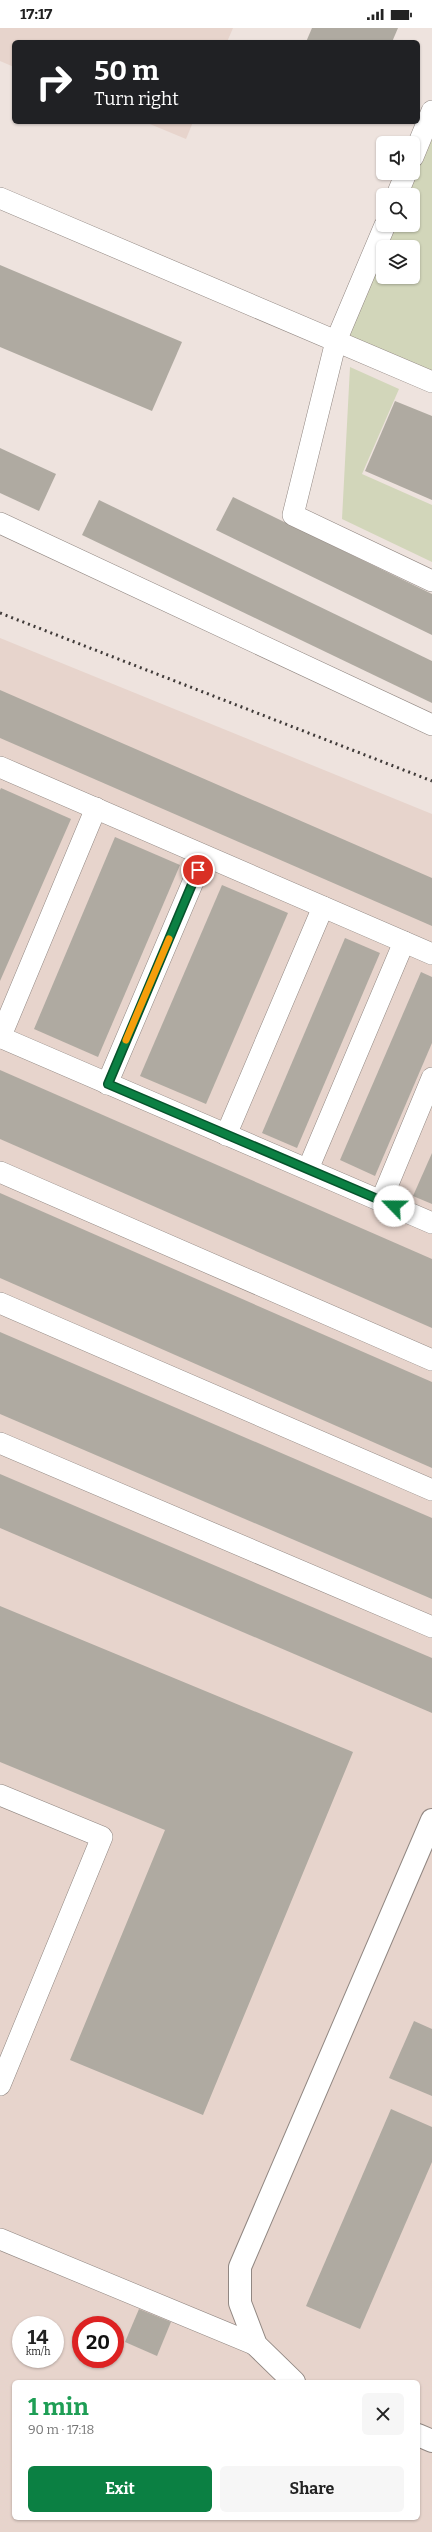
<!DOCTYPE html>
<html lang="en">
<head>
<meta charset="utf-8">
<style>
	:root { --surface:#fff; --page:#f6f6f6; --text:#222; --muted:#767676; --accent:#0b8043 }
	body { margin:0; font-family:Bitter,serif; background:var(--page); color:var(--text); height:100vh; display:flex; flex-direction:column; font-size:15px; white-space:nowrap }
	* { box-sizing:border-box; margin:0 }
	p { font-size:13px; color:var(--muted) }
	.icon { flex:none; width:22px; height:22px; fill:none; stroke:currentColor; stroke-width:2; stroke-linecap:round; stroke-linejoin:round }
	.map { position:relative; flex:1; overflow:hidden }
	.details { position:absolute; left:12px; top:2352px; width:408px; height:140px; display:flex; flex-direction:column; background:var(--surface); border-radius:6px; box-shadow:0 1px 3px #0004 }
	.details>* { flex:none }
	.guide { position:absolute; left:12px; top:12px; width:408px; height:84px; border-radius:6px; box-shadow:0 1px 3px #0004; background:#202124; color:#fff; overflow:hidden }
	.fabs { position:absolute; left:376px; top:108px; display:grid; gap:8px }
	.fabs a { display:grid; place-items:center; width:44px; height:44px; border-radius:6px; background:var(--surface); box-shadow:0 1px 3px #0004; font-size:20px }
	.speed { position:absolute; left:12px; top:2288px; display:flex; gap:8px; font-size:20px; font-weight:700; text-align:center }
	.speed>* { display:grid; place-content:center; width:52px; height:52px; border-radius:50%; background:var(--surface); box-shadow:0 1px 3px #0004; line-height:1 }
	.speed small { font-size:10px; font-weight:400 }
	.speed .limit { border:6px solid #d22; background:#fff; color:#111 }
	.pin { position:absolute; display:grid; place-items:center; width:34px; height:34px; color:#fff; margin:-17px; border:2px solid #fff; border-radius:50%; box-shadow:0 1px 4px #0007 }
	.me { position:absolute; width:44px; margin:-22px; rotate:293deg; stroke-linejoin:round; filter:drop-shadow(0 0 3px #0008) }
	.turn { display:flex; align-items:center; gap:14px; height:84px; padding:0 16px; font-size:18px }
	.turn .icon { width:52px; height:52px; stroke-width:2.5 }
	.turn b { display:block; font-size:28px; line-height:34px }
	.round { display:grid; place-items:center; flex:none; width:42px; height:42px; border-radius:6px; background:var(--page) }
	.summary { display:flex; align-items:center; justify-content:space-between; height:68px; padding:0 16px }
	h1 { font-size:24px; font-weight:700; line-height:30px; color:#1e9e55 }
	.cta { display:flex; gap:8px; margin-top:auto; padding:8px 16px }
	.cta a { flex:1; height:46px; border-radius:6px; background:var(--accent); color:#fff; font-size:16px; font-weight:700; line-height:46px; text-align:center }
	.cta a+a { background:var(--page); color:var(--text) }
	.status { display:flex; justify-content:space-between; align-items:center; height:28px; padding:0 20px; background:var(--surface); direction:ltr }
	.status svg { height:11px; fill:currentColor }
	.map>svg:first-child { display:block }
</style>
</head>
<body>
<div class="status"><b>17:17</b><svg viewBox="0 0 49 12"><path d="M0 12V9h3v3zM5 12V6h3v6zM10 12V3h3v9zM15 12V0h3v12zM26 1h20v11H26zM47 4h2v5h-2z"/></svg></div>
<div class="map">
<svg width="432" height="2504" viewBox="0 0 432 2504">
	<rect width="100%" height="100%" fill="#eee3de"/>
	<g fill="#e7d4cc" fill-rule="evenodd">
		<polygon points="0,0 233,0 227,14 14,14 14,39 0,33"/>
		<polygon points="145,94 193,94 186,111"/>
		<path d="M0,610L432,786V2504H0ZM21,2297H55V2331H21ZM81,2297H115V2331H81ZM14,2354H418V2490H14Z"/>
	</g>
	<g fill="#d2d6ba" fill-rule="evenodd">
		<path d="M432,103V352L339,312L387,197H413V167H400L413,137ZM383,219H413V249H383Z"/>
		<polygon points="350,339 399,361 362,446 432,477 432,534 342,491"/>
	</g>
	<g fill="#afaaa1">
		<polygon points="312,0 398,0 392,14 306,14"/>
		<polygon points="0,237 182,314 152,383 0,319"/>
		<polygon points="395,373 432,388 432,472 365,443"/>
		<polygon points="0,420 56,446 39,483 0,465"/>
		<polygon points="233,469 432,566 432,607 216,502"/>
		<polygon points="99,472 432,633 432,675 82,507"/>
		<polygon points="0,662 432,850 432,898 0,710"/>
		<polygon points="1,760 71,791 0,953 0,762"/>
		<polygon points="115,809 180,837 98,1029 34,1001"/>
		<polygon points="222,857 288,885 206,1076 140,1048"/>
		<polygon points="345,910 380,925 297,1120 262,1105"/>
		<polygon points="421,944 432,949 432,1015 375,1148 340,1132"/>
		<polygon points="0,1042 432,1231 432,1300 0,1111"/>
		<polygon points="432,1125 432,1176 413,1168"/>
		<polygon points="0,1165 432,1354 432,1440 0,1250"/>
		<polygon points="0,1304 432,1490 432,1571 0,1386"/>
		<polygon points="0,1446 432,1630 432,1685 0,1500"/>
		<polygon points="0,1578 353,1724 203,2087 70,2032 165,1802 0,1734"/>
		<polygon points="414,1993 432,2001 432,2068 389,2050"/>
		<polygon points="391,2081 432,2099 432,2134 360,2301 306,2278"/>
		<polygon points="139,2281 171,2294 157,2328 125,2314"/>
	</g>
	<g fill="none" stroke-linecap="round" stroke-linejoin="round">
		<g stroke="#918782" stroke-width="22">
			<g id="lane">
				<polyline points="413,129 432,83"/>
				<polyline points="397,167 406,145"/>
				<polyline points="0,170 432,354"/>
				<polyline points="385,197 336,313 293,487 432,553"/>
				<polyline points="0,495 432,697"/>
				<polyline points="0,739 432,926"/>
				<polyline points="0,1009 432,1195"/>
				<polyline points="0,1010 96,780"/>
				<polyline points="107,1056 204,828"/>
				<polyline points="226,1107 323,879"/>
				<polyline points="308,1141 404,914"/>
				<polyline points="0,1144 432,1332"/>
				<polyline points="381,1173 432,1050"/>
				<polyline points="0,1275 432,1462"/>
				<polyline points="0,1415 432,1599"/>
				<polyline points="0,1767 102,1809 0,2057"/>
				<polyline points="0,2211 256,2317"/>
			</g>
		</g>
		<g stroke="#918782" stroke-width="24">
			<g id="street">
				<polyline points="294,2354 256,2317 240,2275 240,2239 432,1792"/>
				<polyline points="418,2407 432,2413"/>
			</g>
		</g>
		<use href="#lane" stroke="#fff" stroke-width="21"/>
		<use href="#street" stroke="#fff" stroke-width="22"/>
		<polyline stroke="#403b39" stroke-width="3" stroke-dasharray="2 4" stroke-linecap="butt" points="0,585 432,753"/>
	</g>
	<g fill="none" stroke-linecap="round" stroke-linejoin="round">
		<g stroke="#07532c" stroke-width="10">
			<polyline id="route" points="198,842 108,1056 394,1178"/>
		</g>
		<use href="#route" stroke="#0b8043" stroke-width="7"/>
		<polyline stroke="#f59e0b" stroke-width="7" points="126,1012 169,911"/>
	</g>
</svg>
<div class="fabs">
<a><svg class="icon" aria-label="sound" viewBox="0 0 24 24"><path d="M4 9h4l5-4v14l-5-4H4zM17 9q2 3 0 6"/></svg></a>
<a><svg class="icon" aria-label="search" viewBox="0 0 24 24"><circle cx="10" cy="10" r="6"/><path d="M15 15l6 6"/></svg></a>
<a><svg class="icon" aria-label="layers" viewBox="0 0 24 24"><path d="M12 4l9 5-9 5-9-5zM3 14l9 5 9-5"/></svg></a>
</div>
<div class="speed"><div>14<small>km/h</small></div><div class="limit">20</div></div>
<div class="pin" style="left:198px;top:842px;background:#d93025"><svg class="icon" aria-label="arrive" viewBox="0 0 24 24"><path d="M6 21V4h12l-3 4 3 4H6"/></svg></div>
<svg class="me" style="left:394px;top:1178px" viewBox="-20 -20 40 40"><circle r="19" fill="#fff"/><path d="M0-13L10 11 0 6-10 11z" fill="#0b8043"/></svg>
<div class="guide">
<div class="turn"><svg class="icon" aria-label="right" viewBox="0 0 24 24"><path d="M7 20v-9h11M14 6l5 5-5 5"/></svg><div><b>50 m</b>Turn right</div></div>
</div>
<section class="details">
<div class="summary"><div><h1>1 min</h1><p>90 m · 17:18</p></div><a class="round"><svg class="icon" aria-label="close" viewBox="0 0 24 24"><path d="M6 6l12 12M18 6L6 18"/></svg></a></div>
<div class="cta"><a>Exit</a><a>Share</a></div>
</section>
</div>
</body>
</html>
